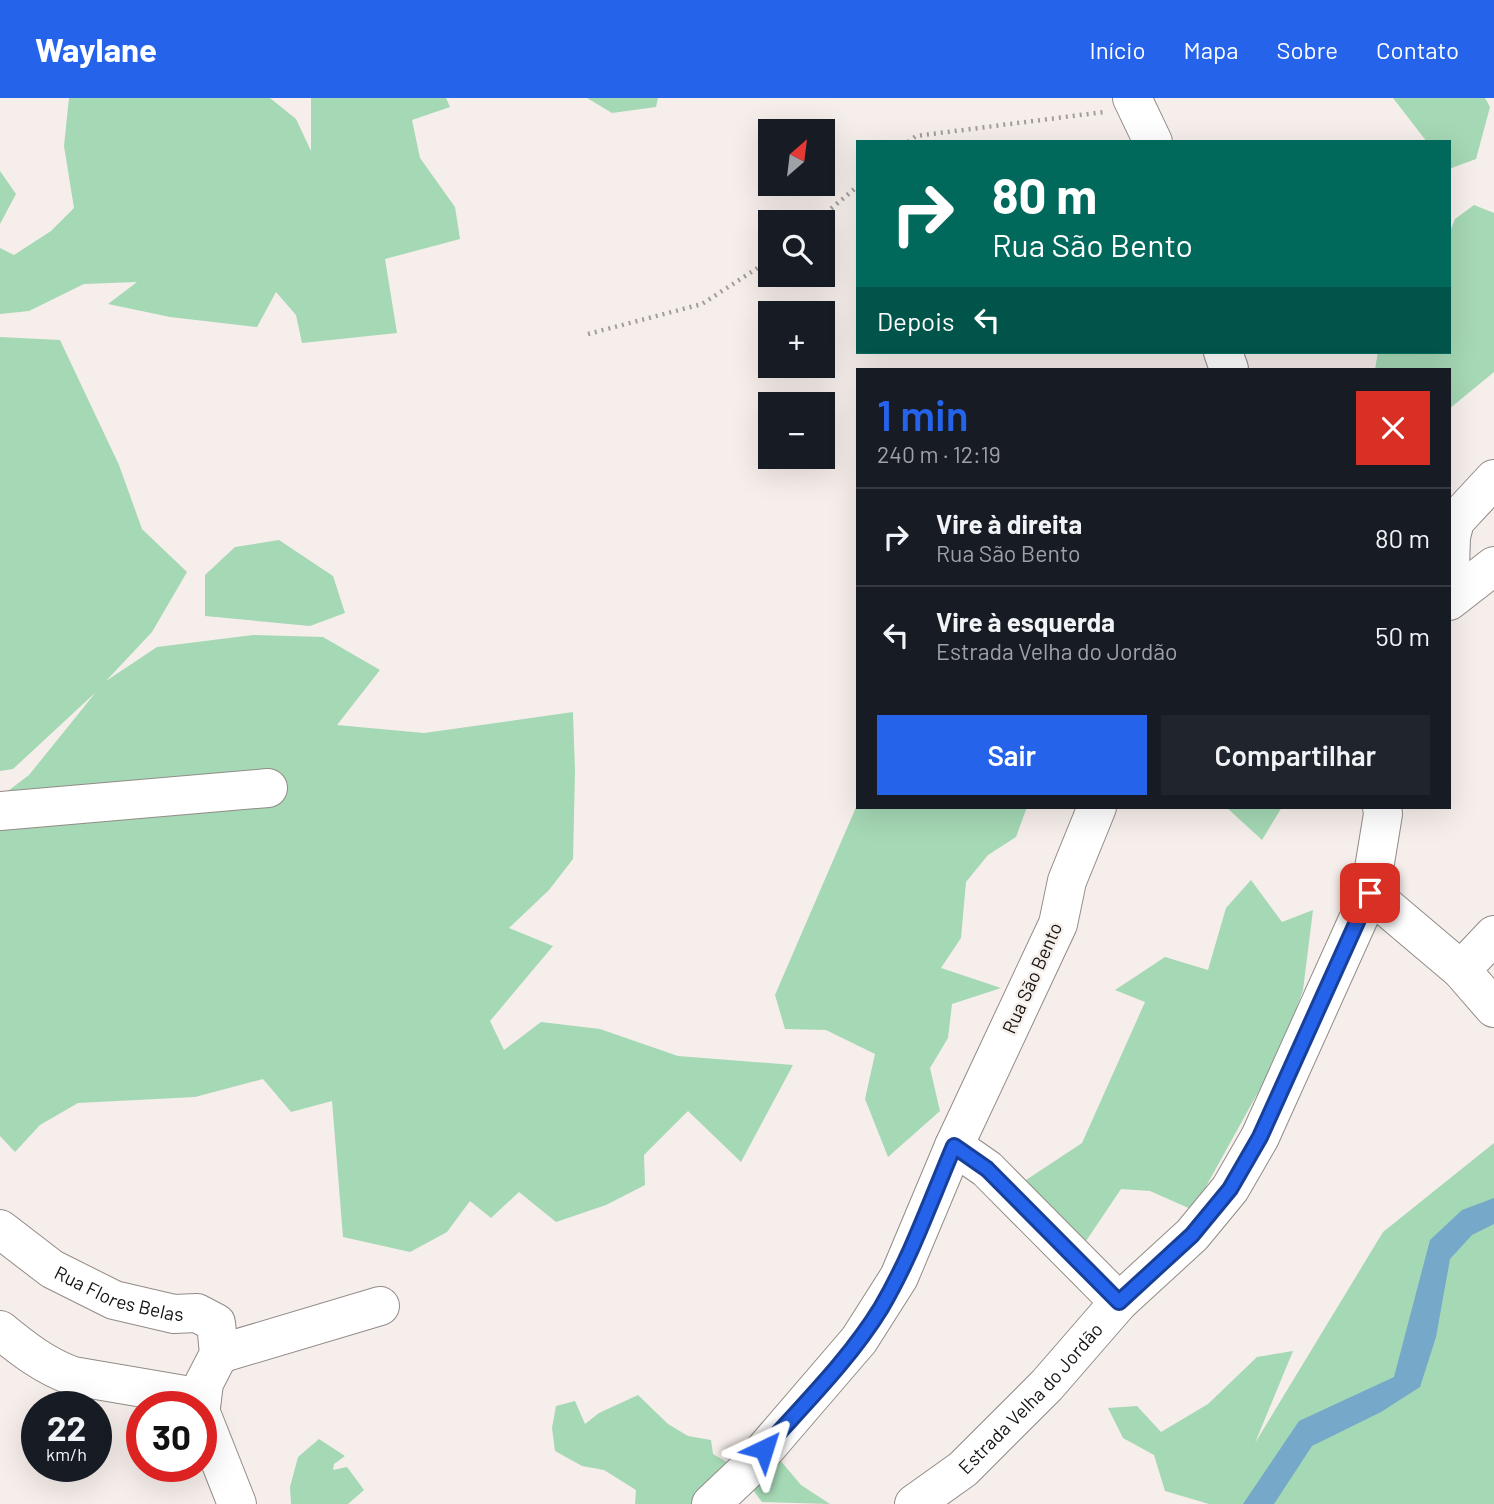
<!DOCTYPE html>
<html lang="pt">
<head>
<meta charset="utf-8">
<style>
	:root { --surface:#171b24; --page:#20242c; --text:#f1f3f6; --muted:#9ea1a6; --line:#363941; --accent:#2563eb }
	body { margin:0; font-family:Barlow,sans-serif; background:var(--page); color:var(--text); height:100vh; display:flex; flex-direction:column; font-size:26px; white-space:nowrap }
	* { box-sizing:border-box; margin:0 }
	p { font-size:23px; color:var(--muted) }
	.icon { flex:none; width:38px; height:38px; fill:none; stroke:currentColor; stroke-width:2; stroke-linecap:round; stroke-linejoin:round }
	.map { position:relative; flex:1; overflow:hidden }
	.side { position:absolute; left:856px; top:270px; width:595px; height:441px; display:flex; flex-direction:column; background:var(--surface); border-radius:0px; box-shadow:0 7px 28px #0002 }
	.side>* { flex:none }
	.hud { position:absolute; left:856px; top:42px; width:595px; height:214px; border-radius:0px; box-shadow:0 7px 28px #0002; background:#00695c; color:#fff; overflow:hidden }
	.needle { width:46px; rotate:28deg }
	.controls { position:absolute; left:758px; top:21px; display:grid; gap:14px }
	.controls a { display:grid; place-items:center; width:77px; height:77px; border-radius:0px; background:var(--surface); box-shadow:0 7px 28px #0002; font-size:35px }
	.speed { position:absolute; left:21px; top:1293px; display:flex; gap:14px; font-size:35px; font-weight:700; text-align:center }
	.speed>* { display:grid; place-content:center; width:91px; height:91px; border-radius:50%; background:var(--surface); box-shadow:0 7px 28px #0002; line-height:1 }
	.speed small { font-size:18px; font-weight:400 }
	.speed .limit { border:10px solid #d22; background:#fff; color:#111 }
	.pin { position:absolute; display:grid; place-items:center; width:60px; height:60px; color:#fff; margin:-30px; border-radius:14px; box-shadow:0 4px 10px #0006 }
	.me { position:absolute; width:77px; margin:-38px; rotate:41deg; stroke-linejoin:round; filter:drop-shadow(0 0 5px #0008) }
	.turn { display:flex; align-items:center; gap:24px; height:147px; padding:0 21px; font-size:32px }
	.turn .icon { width:91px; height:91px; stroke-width:2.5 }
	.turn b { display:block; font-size:49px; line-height:60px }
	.then { display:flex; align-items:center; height:66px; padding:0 21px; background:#0003; gap:14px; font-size:26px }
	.round { display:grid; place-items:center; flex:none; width:74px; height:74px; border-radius:0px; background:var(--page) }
	.overview { display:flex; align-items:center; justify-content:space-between; height:119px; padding:0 21px }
	h1 { font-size:42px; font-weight:600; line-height:52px; color:var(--accent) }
	.button { display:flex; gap:14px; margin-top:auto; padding:14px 21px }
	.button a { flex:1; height:80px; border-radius:0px; background:var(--accent); color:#fff; font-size:28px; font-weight:600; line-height:80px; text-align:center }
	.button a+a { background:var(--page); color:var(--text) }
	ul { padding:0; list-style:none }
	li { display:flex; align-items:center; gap:21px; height:98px; padding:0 21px; border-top:2px solid var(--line) }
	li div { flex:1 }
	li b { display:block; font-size:26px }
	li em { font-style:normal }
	header { display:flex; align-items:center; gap:42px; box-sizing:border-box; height:98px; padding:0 35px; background:var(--accent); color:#fff }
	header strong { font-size:33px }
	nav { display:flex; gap:38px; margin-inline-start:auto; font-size:24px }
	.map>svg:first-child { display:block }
</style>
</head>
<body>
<header>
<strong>Waylane</strong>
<nav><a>Início</a><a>Mapa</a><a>Sobre</a><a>Contato</a></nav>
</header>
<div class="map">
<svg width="1494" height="1406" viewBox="0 0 1494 1406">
	<rect width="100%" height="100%" fill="#f6eeea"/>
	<g fill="#a5d8b5">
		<polygon points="69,0 270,0 296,21 311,53 311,0 446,0 450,9 412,22 420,60 455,109 460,141 385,161 397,235 302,245 296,217 276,194 257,229 170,219 108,206 137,184 84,186 29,213 0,216 0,150 14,157 51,133 74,110 64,48"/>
		<polygon points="587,0 658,0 656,9 612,15"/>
		<polygon points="1393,0 1485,0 1490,9 1476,61 1449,71 1449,44 1427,44"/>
		<polygon points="0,73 16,96 0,126"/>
		<polygon points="1474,107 1494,115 1494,274 1449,311 1449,271 1375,271 1378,254 1449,254 1449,136 1455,121"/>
		<polygon points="0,239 60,242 119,367 142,431 187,474 152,534 106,583 157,549 253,537 323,539 380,572 337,627 424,635 573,614 575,673 573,761 549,792 509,830 553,848 490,923 504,952 541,924 600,931 678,958 793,967 741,1064 688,1013 644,1057 645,1087 606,1107 556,1124 519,1094 491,1120 470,1103 447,1134 410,1154 343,1139 332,1003 291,1014 263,981 195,999 78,1005 40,1027 15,1054 0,1038 0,699 29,677 96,594 13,671 0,673"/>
		<polygon points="279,442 333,478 345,515 310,528 205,518 205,477 235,449"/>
		<polygon points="857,707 858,709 1027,709 1016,739 988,757 966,784 961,840 941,870 1001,890 952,906 948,940 930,970 940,1013 888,1059 865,1001 875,956 826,932 785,931 775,897"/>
		<polygon points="1226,709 1282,709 1262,742"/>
		<polygon points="1251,782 1282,824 1313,812 1303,892 1282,951 1193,1112 1150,1093 1121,1091 1082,1149 1023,1084 1082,1045 1145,904 1115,892 1165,859 1208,872 1226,810"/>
		<polygon points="1494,1045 1494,1406 1209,1406 1165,1393 1154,1357 1123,1340 1108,1310 1137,1308 1161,1334 1208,1306 1257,1259 1293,1253 1255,1345 1383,1134"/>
		<polygon points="638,1297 668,1326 688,1338 711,1342 713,1356 730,1366 700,1406 635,1406 636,1392 604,1372 582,1368 555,1353 552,1330 556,1308 575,1303 585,1326 599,1315"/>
		<polygon points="319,1341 345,1358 334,1366 333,1372 347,1369 364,1392 348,1406 291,1406 290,1389 298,1359"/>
		<polygon points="774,1355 801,1387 830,1406 762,1404 747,1384"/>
	</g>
	<polygon fill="#75a8c9" points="1494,1100 1494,1126 1472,1137 1450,1161 1436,1239 1420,1289 1381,1314 1312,1348 1274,1406 1243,1406 1299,1323 1394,1279 1430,1142 1462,1112"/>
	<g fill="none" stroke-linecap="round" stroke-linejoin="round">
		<g stroke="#928b87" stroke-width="40">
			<g id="minor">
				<polyline points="1132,0 1153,44"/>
				<polyline points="1223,254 1229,271"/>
				<polyline points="1449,502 1451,439 1455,423 1494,381"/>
				<polyline points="1449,503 1494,468"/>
				<polyline points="1097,709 1067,783 1058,826 954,1048 987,1071 1119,1204"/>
				<polyline points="0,713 268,690"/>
				<polyline points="1370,795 1461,872 1494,910"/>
				<polyline points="1461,872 1494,837"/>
				<path id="s1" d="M0,1131L52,1171L114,1202L174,1216L197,1215L216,1225L219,1256L204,1285L201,1309"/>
				<path d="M0,1232C23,1251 45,1268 73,1278L202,1300"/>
				<polyline points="219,1256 380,1208"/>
				<polyline points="201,1315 237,1406"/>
				<polyline points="711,1406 749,1370 859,1242 899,1179 954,1048"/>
				<path id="s2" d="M914,1406L963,1371L1047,1287L1119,1204L1192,1137L1230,1091L1260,1039L1370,795L1383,716L1382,709"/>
			</g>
		</g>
		<g stroke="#a39d9a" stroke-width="4.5" stroke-dasharray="2 5" stroke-linecap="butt">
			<polyline points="908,44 916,38 1104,14"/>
			<polyline points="815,124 858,88"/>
			<polyline points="588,236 702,206 770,162"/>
		</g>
		<use href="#minor" stroke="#fff" stroke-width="38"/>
	</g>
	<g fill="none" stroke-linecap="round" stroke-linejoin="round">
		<g stroke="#184099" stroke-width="18">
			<path id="route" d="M764,1351C804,1306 849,1262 881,1210C911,1159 931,1102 954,1048L987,1071L1119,1204L1192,1137L1230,1091L1260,1039L1370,795"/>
		</g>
		<use href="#route" stroke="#2563eb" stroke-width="12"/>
	</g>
	<g text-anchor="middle" stroke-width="5" stroke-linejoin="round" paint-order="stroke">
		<g font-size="19" fill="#151312" stroke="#f6eeea">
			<text transform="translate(1032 880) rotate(-66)" y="7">Rua São Bento</text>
			<text dy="7" stroke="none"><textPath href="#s1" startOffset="138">Rua Flores Belas</textPath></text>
			<text dy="7" stroke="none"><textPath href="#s2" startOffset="158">Estrada Velha do Jordão</textPath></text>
		</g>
	</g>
</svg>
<div class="controls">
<a><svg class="needle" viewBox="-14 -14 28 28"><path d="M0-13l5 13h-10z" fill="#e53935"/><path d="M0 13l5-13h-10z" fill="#9ea1a6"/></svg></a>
<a><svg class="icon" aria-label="search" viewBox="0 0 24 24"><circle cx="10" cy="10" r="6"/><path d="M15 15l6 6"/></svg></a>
<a>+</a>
<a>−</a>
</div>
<div class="speed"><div>22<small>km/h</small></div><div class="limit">30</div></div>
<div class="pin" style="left:1370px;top:795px;background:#d93025"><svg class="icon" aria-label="arrive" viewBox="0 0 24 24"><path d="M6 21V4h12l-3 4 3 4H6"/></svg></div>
<svg class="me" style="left:764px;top:1351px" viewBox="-20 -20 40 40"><path d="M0-17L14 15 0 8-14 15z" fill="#2563eb" stroke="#fff" stroke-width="4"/></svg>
<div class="hud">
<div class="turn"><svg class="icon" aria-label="right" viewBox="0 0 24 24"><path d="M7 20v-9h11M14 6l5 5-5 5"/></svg><div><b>80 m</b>Rua São Bento</div></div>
<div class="then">Depois<svg class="icon" aria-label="left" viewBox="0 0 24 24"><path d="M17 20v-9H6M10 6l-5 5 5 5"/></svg></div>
</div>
<section class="side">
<div class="overview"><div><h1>1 min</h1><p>240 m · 12:19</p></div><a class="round" style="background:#d93025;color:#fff"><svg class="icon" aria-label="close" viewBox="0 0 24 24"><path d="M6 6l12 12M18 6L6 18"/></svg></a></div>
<ul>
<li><svg class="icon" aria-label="right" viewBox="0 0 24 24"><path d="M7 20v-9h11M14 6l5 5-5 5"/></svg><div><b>Vire à direita</b><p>Rua São Bento</p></div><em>80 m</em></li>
<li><svg class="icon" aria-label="left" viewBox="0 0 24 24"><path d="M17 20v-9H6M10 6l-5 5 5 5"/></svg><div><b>Vire à esquerda</b><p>Estrada Velha do Jordão</p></div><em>50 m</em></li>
</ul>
<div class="button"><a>Sair</a><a>Compartilhar</a></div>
</section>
</div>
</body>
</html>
